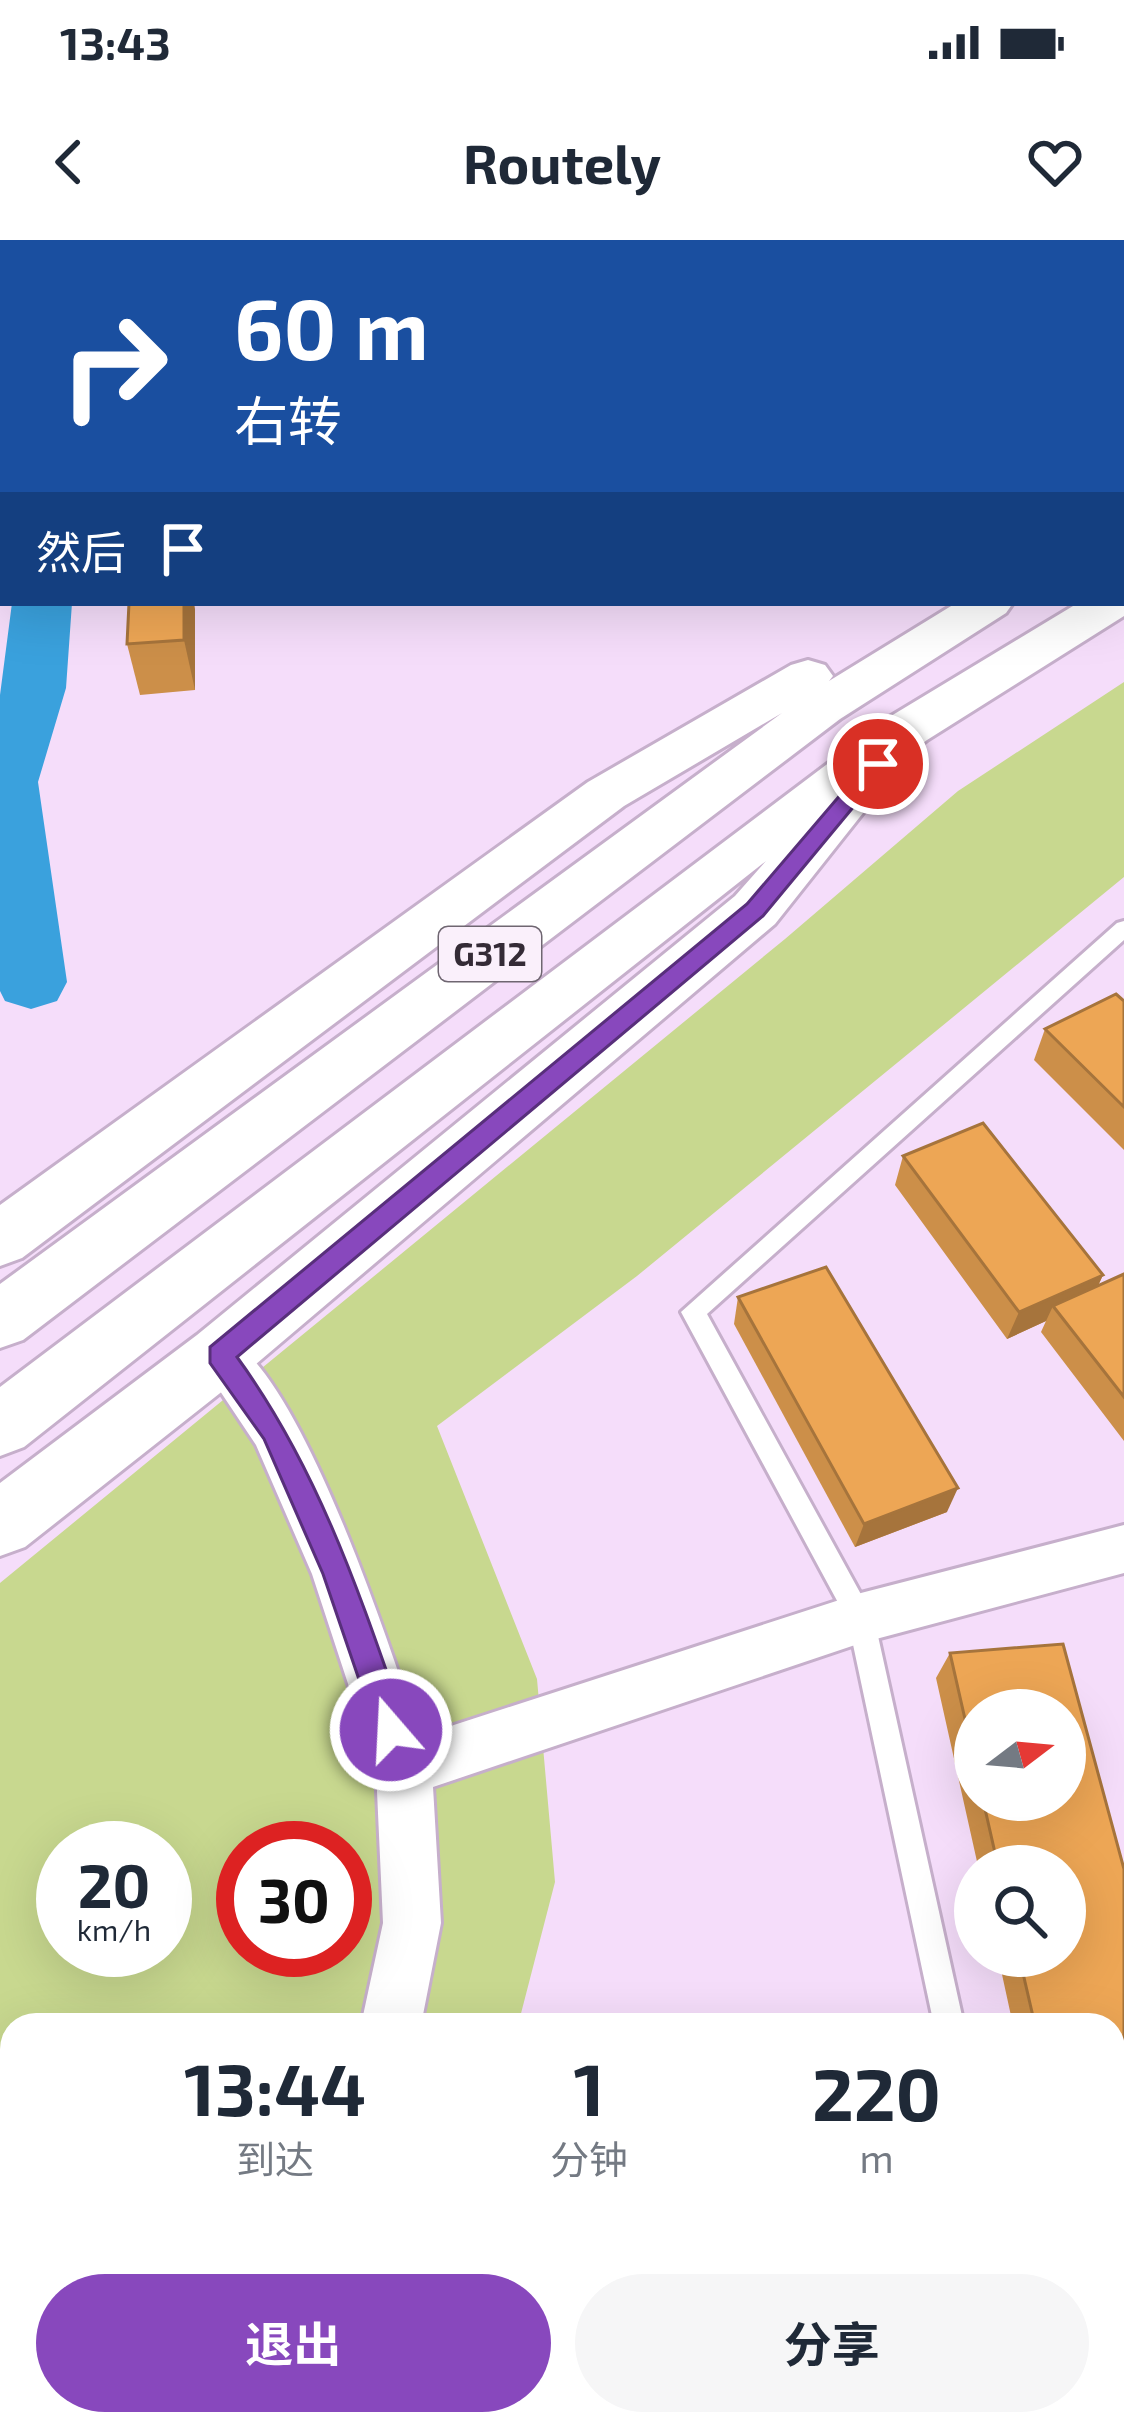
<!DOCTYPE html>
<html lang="zh">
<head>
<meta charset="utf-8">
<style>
	:root { --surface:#fff; --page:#f6f6f7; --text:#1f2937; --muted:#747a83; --accent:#8848bd }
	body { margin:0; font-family:"Exo 2","Noto Sans SC",sans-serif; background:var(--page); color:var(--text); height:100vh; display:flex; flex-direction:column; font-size:45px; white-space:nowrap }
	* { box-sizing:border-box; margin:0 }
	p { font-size:39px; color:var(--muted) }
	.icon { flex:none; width:66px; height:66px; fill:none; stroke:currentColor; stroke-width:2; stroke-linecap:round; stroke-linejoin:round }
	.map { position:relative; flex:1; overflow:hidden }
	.drawer { position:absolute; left:0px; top:1773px; width:1125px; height:423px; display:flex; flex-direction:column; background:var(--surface); border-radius:36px 36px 0 0; box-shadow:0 12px 48px #0002 }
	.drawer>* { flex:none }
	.banner { position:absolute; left:0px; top:0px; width:1125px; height:366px; box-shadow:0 12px 48px #0002; background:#1a4fa0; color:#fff; overflow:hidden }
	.needle { width:78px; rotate:74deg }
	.buttons { position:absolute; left:954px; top:1449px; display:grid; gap:24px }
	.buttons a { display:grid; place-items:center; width:132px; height:132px; border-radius:50%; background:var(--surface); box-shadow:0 12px 48px #0002; font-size:60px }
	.speed { position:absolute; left:36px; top:1581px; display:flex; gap:24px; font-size:60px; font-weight:700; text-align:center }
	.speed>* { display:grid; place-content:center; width:156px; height:156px; border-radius:50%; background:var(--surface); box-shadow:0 12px 48px #0002; line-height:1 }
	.speed small { font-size:30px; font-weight:400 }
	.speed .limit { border:18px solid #d22; background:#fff; color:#111 }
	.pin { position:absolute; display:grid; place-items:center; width:102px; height:102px; color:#fff; margin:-51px; border:6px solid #fff; border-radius:50%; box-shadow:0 3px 12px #0007 }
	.me { position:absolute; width:132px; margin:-66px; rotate:341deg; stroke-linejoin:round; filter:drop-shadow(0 0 9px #0008) }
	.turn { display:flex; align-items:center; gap:42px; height:252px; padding:0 36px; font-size:54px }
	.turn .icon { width:156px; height:156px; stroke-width:2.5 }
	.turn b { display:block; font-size:84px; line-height:102px }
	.then { display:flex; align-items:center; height:114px; padding:0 36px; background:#0003; gap:24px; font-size:45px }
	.eta { display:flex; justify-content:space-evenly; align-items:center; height:204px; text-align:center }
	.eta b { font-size:72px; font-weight:700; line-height:84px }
	.action { display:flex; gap:24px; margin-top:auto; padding:24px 36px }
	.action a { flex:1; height:138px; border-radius:72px; background:var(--accent); color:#fff; font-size:48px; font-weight:700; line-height:138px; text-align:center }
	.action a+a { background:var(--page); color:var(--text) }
	.status { display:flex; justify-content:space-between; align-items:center; height:84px; padding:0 60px; background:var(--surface); direction:ltr }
	.status svg { height:33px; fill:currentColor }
	header { display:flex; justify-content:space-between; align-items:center; height:156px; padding:0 36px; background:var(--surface); font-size:54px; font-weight:700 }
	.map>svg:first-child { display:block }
</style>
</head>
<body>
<div class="status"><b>13:43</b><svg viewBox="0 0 49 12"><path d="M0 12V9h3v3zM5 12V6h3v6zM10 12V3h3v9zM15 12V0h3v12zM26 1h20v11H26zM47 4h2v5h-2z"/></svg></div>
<header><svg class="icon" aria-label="back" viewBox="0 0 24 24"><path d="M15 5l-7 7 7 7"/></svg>Routely<svg class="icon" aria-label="heart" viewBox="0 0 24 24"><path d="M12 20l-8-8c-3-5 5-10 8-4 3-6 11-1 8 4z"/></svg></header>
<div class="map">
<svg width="1124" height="2194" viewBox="0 0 1124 2194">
	<rect width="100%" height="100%" fill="#f5ddfa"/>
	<path fill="#c8d88f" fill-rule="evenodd" d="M1124,442V637L637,1036L437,1186L537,1439L555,1642L518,1785H12V2184H404L401,2194H0V1343L785,699L958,551ZM63,1608H165V1710H63ZM243,1608H345V1710H243Z"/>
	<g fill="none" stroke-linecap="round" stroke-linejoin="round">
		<g fill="#3aa1dd" fill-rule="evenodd">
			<rect x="70" y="0" width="48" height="3"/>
			<polygon points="12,363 72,363 66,448 38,542 67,742 57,761 31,769 5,761 0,751 0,455"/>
		</g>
		<g stroke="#c6afcb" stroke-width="6">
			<g id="service">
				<rect x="170" y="0" width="14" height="3"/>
				<polygon points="293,0 307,0 308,3 294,3"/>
				<polygon points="401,0 415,0 416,3 402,3"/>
				<polygon points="516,0 530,0 531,3 517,3"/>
				<polygon points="620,0 634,0 636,3 622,3"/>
				<polygon points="720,0 734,0 736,3 722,3"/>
				<polygon points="819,0 833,0 835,3 821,3"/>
				<polygon points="925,0 939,0 941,3 927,3"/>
				<polygon points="1041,0 1087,0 1039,3"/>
				<rect x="1122" y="176" width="2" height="10"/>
				<polygon points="1124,681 1124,700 707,1074 874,1378 964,1785 934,1785 848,1381 681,1072 1117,683"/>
				<polygon points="1124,1899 1124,1931 1113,1932 1113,1900"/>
			</g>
		</g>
		<g stroke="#c6afcb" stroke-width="6">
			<g id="minor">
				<path d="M220,1094C299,1122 392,1414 420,1496L861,1353L1124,1285V1333L861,1403L433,1547L441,1683L421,1785H361L383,1683L376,1529L312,1334L256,1205L196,1115L203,1100Z"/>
				<polygon points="259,2184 327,2184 324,2194 256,2194"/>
			</g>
		</g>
		<g stroke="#c6afcb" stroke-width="6">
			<g id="trunk">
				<polygon points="1124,278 1124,306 1122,307 1122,279"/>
				<polygon points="1124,352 1124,376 927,500 849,558 863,573 775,684 243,1135 25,1307 0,1316 0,1243 197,1095 735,656 766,621 24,1207 0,1216 0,1147 891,476 1078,363 1122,363"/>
				<polygon points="956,363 1013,363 1006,373 840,479 23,1100 0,1108 0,1044 782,473 624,566 22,1018 0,1026 0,965 588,542 791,425 808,420 825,425 833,436 829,441"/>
			</g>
		</g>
		<use href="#service" fill="#fff" fill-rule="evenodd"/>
		<use href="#minor" fill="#fff" fill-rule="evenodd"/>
		<use href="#trunk" fill="#fff" fill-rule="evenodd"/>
	</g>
	<g fill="#cc8f49" fill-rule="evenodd">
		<polygon points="0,0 14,0 14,3 3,3 3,131 0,131"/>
		<polygon points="650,0 724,0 723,3 652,3"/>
		<polygon points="753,0 816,0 816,3 755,3"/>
		<polygon points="854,0 896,0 865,3 855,3"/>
		<polygon points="1080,0 1124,0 1124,89 1122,86 1122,3 1079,3"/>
		<polygon points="129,363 194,363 195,450 140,455 127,404"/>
		<polygon points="1124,761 1124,910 1034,820 1045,789"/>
		<polygon points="903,916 1103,1035 1098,1046 1124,1034 1124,1201 1041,1092 1046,1081 1007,1099 895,945"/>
		<polygon points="738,1057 947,1272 855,1307 734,1084"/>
		<path d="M950,1413L1124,1629V1876L1113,1877V1785H1013L998,1716H1065V1626H978L936,1438ZM975,1470L1065,1560H975Z"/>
	</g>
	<g fill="#a6743c">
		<polygon points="0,0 14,0 14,3 3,3 3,109 0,98"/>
		<polygon points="184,363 194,363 195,369 195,450 184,400"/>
		<polygon points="1103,1035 1090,1062 1053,1066 1046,1081 1007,1099 1019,1072"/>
		<polygon points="958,1248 947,1272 855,1307 864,1284"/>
	</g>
	<g fill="#eda655" stroke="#a6743c" stroke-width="3">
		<polygon points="226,0 284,0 284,2 227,3"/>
		<polygon points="351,0 397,0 398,3 352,3"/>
		<polygon points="457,0 504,0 505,3 458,3"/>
		<polygon points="569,0 616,0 617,2 571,3"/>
		<polygon points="990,0 1040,0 1042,3 984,3 982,1"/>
		<polygon points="1085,0 1124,0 1124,17 1122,17 1122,3 1087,3"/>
		<rect x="1122" y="21" width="2" height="28"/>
		<polygon points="129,363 184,363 184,400 127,404"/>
		<polygon points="1116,754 1124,761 1124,867 1045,789"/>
		<polygon points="983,883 1103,1035 1019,1072 903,916"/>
		<polygon points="826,1027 958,1248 864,1284 738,1057"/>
		<polygon points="1124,1034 1124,1157 1053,1066"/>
		<polygon points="1063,1404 1124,1629 1124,1868 1113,1869 1113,1785 1035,1785 1019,1716 1065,1716 1065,1626 998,1626 983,1560 1065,1560 1065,1470 975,1470 975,1523 950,1413"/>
	</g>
	<path fill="#8848bd" stroke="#582f7b" stroke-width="3" d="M871,519L889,524L763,676L237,1117C320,1231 361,1358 407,1490L402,1501L391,1505L380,1501L323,1334L264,1199L210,1123V1107L747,664Z"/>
	<g text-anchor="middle" stroke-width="9" stroke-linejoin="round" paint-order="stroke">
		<rect fill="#faf0fb" stroke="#6f6671" stroke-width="3" x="439" y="687" width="102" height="54" rx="9"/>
		<g font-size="33" font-weight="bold" fill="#342b36">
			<text x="490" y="726">G312</text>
		</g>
	</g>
</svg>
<div class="buttons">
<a><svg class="needle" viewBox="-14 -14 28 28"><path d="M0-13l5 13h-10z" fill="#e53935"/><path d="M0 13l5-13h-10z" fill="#747a83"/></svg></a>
<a><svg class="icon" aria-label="search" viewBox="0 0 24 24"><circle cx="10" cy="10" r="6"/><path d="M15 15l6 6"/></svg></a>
</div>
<div class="speed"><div>20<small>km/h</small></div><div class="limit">30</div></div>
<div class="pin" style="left:878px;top:524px;background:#d93025"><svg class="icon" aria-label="arrive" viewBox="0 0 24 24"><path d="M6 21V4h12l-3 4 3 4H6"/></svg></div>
<svg class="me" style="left:391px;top:1490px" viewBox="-20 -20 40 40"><circle r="17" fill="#8848bd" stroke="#fff" stroke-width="3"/><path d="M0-11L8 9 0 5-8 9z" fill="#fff"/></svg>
<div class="banner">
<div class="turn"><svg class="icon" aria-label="right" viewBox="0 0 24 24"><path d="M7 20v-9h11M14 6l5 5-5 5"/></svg><div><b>60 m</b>右转</div></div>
<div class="then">然后<svg class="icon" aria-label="arrive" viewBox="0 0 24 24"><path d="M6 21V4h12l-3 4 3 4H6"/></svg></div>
</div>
<section class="drawer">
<div class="eta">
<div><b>13:44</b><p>到达</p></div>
<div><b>1</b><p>分钟</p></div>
<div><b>220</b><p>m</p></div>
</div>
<div class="action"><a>退出</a><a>分享</a></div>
</section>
</div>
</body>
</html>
